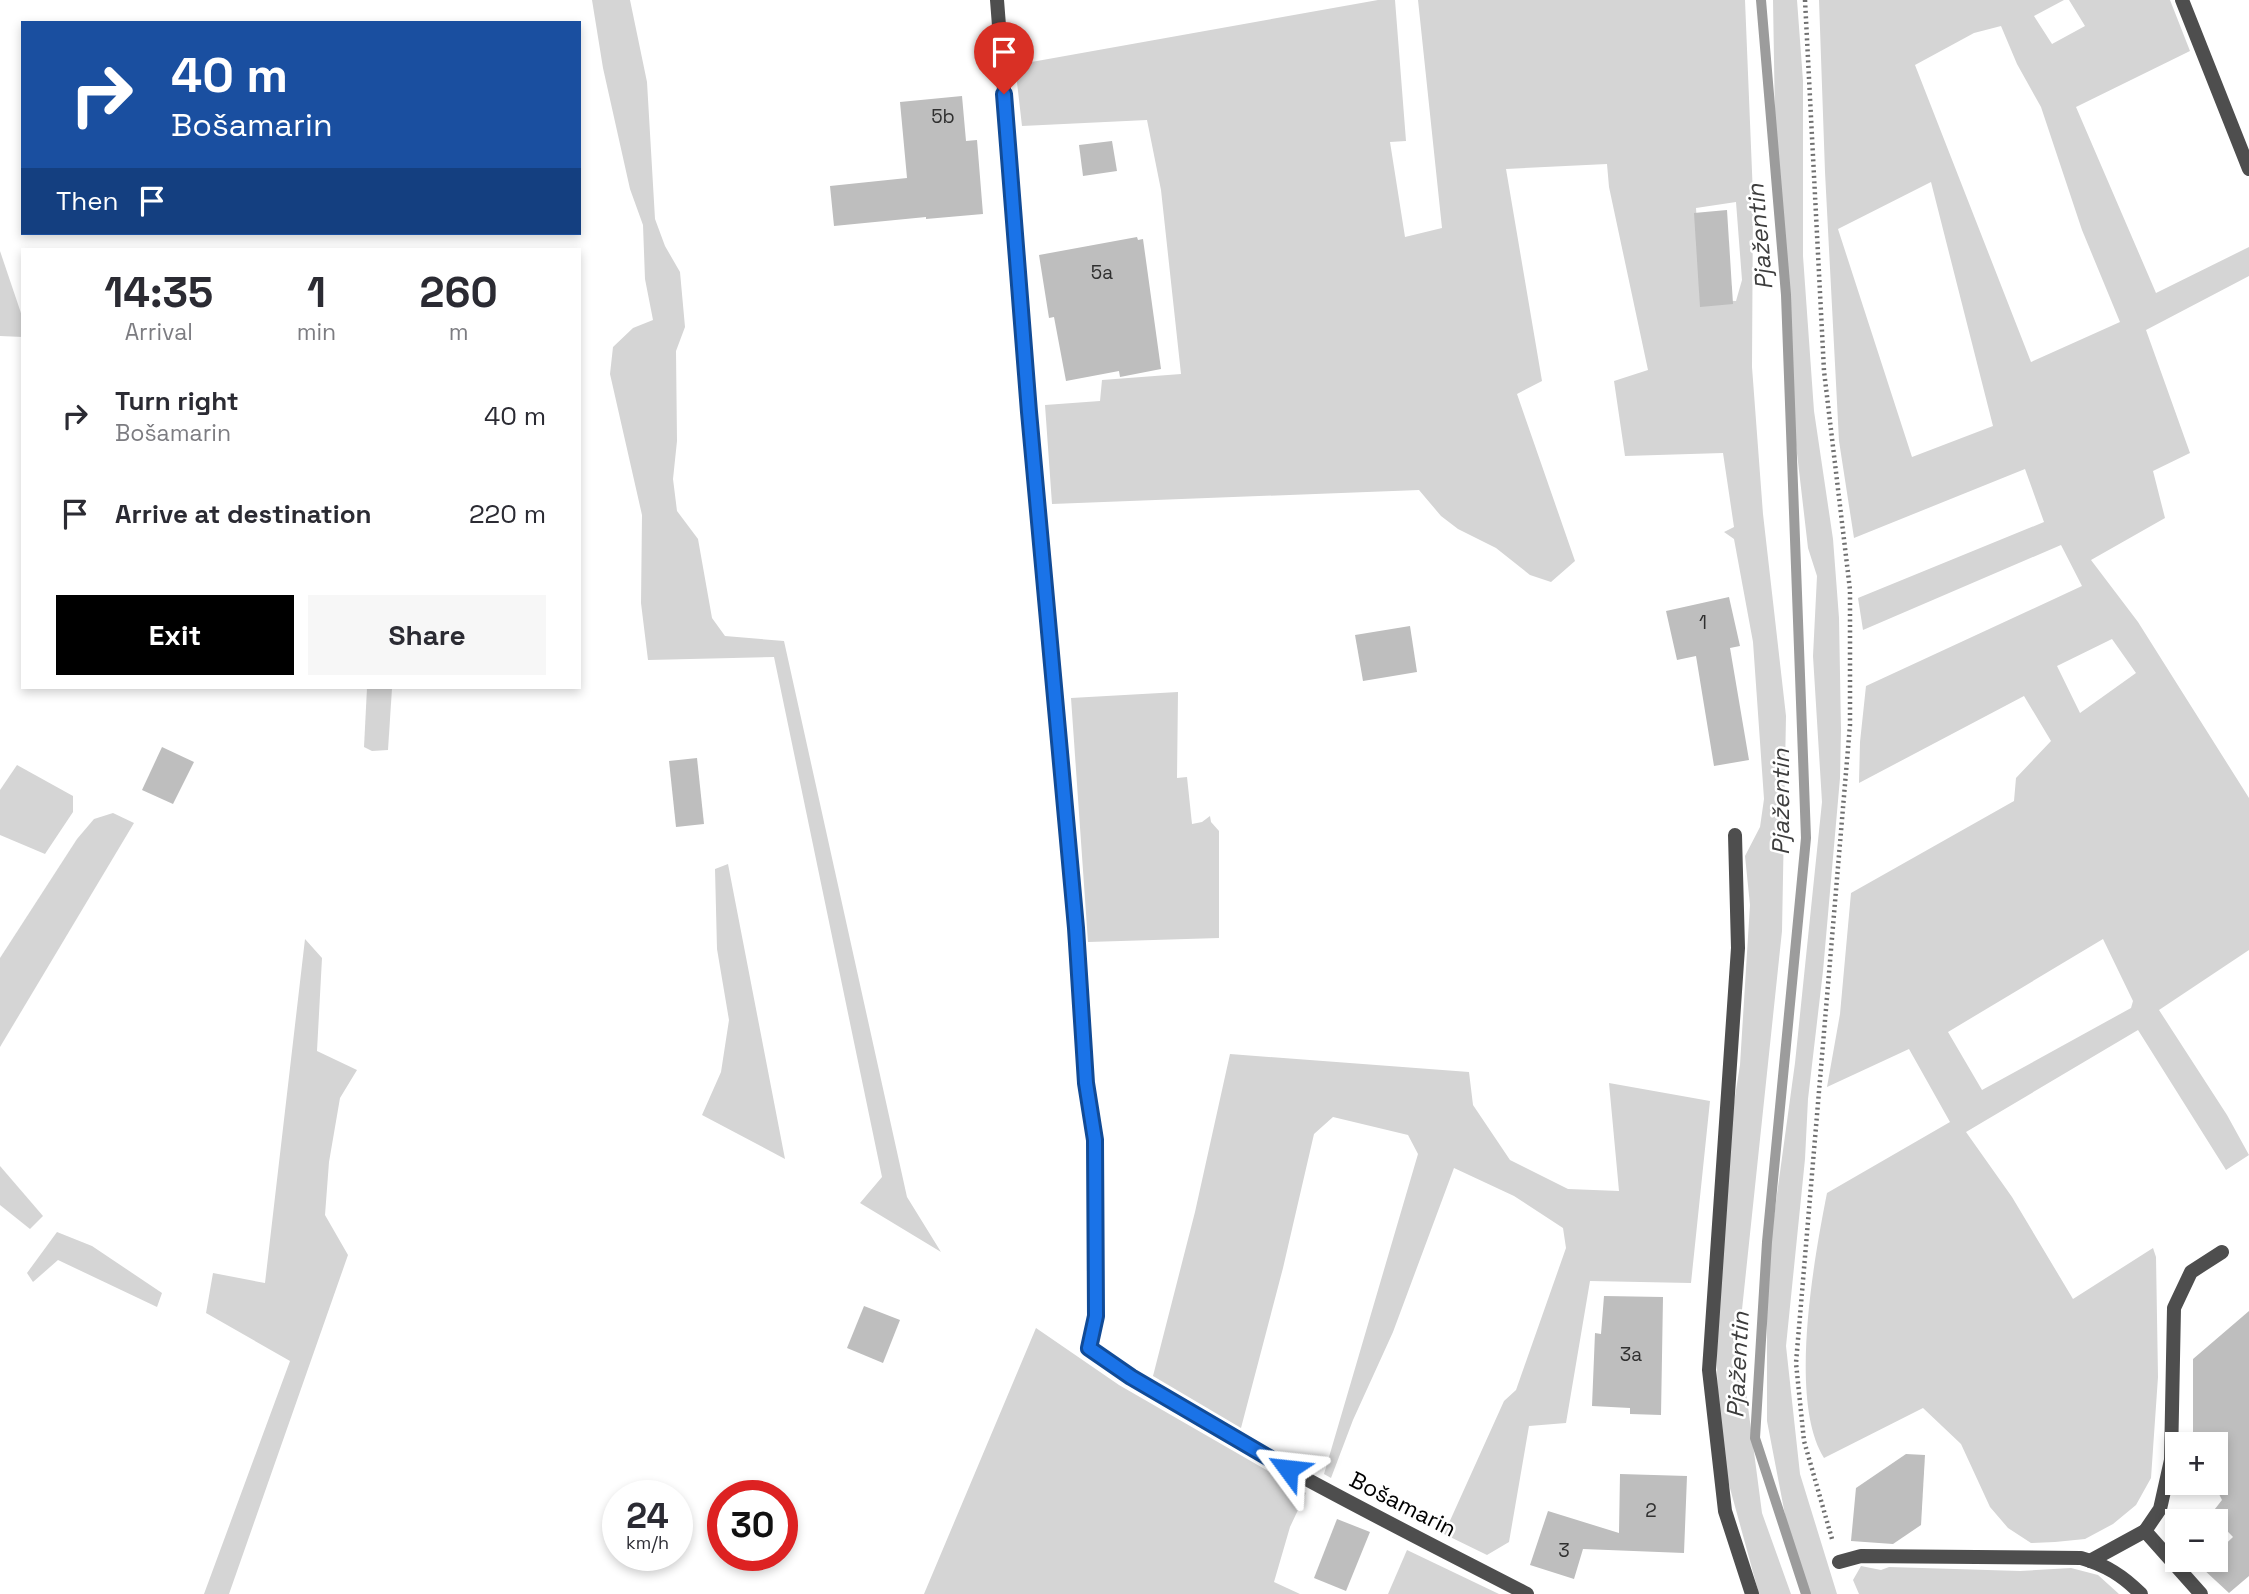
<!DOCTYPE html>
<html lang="en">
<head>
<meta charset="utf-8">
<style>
	:root { --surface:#fff; --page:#f7f7f7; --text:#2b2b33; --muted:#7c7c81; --accent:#000 }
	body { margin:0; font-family:"Space Grotesk",sans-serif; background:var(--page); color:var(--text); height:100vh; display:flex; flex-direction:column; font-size:26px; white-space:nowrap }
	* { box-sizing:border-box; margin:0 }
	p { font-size:23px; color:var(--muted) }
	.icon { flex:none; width:38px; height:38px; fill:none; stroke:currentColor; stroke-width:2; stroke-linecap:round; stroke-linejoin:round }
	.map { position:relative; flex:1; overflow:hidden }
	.details { position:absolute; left:21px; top:248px; width:560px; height:441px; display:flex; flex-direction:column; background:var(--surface); border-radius:0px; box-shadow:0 4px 10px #0003 }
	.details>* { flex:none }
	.top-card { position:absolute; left:21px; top:21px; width:560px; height:214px; border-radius:0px; box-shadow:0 4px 10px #0003; background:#1a4fa0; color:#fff; overflow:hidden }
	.buttons { position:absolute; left:2165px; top:1432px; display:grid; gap:14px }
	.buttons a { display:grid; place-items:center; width:63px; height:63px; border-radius:0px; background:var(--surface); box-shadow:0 4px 10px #0003; font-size:35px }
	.speed { position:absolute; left:602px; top:1480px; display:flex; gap:14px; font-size:35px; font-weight:700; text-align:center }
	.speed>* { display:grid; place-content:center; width:91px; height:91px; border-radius:50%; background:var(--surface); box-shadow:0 4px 10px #0003; line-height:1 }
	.speed small { font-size:18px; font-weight:400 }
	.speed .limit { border:10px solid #d22; background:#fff; color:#111 }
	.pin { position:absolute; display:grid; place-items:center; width:60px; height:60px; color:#fff; margin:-72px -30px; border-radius:50% 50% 50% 0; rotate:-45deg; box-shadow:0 0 7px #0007 }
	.pin .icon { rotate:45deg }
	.me { position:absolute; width:77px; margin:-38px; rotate:300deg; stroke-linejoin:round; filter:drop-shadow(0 0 5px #0008) }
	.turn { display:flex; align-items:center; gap:24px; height:147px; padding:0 35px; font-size:32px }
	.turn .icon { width:91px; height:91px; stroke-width:2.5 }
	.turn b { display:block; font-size:49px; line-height:60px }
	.then { display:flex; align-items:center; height:66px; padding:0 35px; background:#0003; gap:14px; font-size:26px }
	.eta { display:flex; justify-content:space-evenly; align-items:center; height:119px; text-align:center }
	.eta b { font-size:42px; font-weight:800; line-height:49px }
	.action { display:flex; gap:14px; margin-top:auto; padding:14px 35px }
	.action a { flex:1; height:80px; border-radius:0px; background:var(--accent); color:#fff; font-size:28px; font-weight:800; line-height:80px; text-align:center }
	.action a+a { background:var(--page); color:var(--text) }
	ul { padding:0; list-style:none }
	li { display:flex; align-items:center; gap:21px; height:98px; padding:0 35px }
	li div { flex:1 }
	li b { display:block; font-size:26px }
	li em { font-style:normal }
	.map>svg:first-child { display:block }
</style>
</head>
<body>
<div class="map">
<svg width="2249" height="1594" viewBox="0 0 2249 1594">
	<rect width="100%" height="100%" fill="#fff"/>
	<g fill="#d5d5d5" fill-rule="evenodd">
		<polygon points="592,0 630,0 647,82 655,219 665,246 680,272 685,327 676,351 677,441 673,479 677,511 698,539 712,618 725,636 784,641 907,1197 941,1252 860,1203 882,1177 774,657 648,660 641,603 642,515 610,374 613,347 633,328 653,320 645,279 643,225 630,189 603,68"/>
		<path d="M1378,0H1395L1406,141L1390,142L1405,237L1442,228L1418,0H1745L1753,196L1752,367L1763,514L1786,716L1782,931L1739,1338L1762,1513L1791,1594H1759L1719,1448L1716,1327L1731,1121L1740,1065L1750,905L1745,856L1760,827L1764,799L1753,642L1734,539L1724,532L1734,527L1723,453L1625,456L1614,381L1648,370L1609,187L1607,164L1506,169L1542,381L1517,394L1575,561L1551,582L1530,575L1496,548L1458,529L1441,516L1419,490L1052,504L1045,405L1100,401L1102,380L1181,374L1161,190L1147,120L1022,126L1015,65ZM1736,202L1742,280L1736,301L1702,300L1696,208Z"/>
		<polygon points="1773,0 1797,0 1803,81 1803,256 1814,411 1833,539 1839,618 1841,730 1840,778 1823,971 1808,1099 1805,1159 1786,1346 1800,1474 1837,1594 1807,1594 1805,1590 1786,1520 1767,1421 1767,1267 1795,1063 1822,802 1813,656 1817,576 1808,548 1790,393 1776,181"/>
		<path d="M1819,0H2064L2034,16L2052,44L2085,26L2069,0H2170L2190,51L2076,107L2156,293L2249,247V276L2146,330L2190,453L2153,471L2165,518L2091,560L2138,622L2249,798V950L2159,1010L2227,1115L2249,1155L2226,1170L2138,1030L1966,1132L2012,1197L2073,1299L2153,1248L2156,1257L2158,1377L2151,1478L2136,1505L2113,1524L2085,1539L2055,1542L2031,1543L2008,1528L1990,1507L1961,1444L1923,1408L1824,1458C1788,1401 1814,1259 1827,1193L1950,1122L1909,1049L1827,1087L1840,1014L1851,893L2014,801L2016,778L2051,741L2024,696L1859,783L1860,742L1866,686L2082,586L2061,545L1863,630L1858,598L2044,522L2025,469L1854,538L1839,441L1825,172ZM2001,26L2017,64L2041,107L2082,230L2120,322L2031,362L1915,65L1974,33ZM1931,182L1993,426L1912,457L1838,229ZM2112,639L2136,673L2080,713L2057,666ZM2103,939L2133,1001L2131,1008L1982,1090L1948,1032Z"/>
		<polygon points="0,251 23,319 23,337 0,336"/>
		<polygon points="367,688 392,688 388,750 372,751 364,747"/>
		<polygon points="1178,692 1177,778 1187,777 1192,824 1202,822 1210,816 1211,822 1219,831 1219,938 1088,942 1071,698"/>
		<polygon points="17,765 73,796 73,812 45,854 0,835 0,790"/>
		<polygon points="113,813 134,823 0,1047 0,958 77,839 94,819"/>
		<polygon points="728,864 785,1159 702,1115 721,1072 729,1020 717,949 715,869"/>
		<polygon points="305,939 322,958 317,1051 357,1070 340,1098 329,1162 325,1215 348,1255 229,1594 204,1594 290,1361 206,1313 213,1273 265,1283"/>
		<polygon points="1230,1054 1469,1072 1473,1105 1510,1160 1568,1189 1619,1191 1609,1083 1710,1101 1691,1283 1590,1281 1566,1423 1529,1426 1509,1542 1487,1555 1444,1534 1504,1401 1516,1390 1566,1248 1563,1228 1514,1196 1454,1168 1393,1332 1353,1420 1331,1478 1324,1474 1418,1154 1408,1135 1333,1117 1314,1134 1283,1268 1241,1428 1153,1376 1195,1212"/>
		<polygon points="0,1166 43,1216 30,1229 0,1205"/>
		<polygon points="57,1232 92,1246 162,1293 157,1307 58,1260 33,1282 27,1273"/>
		<polygon points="1036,1328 1119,1385 1306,1493 1290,1527 1274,1582 1300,1594 924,1594"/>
		<polygon points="1407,1550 1499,1594 1388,1594"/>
		<polygon points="1861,1566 1881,1570 1889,1567 2020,1571 2071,1568 2098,1575 2119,1594 1859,1594 1853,1580"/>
	</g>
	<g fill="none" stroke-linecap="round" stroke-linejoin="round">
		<polyline stroke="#9c9c9c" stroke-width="10" points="1761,0 1786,295 1806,838 1767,1242 1755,1438 1806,1594"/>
	</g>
	<g fill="#bebebe">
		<polygon points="962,96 966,141 977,140 983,214 926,219 926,217 834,226 830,186 907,178 900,102"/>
		<polygon points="1112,141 1117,171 1083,176 1079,145"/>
		<polygon points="1727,210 1733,304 1700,307 1694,213"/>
		<polygon points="1137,237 1138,240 1143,239 1161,369 1120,377 1119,371 1066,381 1054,317 1049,318 1039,255"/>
		<polygon points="1729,597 1740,646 1730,648 1749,760 1714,766 1696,656 1677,660 1666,611"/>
		<polygon points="1410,626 1417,672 1363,681 1355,635"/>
		<polygon points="162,747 194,762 173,804 142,790"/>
		<polygon points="697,758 704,824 676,827 669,761"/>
		<polygon points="1604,1296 1663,1297 1661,1415 1630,1414 1630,1408 1592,1406 1595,1333 1601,1334"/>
		<polygon points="864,1306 900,1320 883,1363 847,1348"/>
		<polygon points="2249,1311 2249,1576 2229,1593 2202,1568 2210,1559 2216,1559 2216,1553 2233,1537 2211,1514 2222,1500 2213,1482 2216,1482 2216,1444 2195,1444 2193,1440 2193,1359"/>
		<polygon points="1906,1454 1925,1455 1921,1525 1893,1544 1851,1541 1856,1488"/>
		<polygon points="1620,1474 1687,1476 1684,1553 1583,1549 1574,1579 1530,1565 1548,1511 1619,1533"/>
		<polygon points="1337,1519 1370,1532 1346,1591 1314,1578"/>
	</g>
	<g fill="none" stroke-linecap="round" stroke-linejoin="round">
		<polyline stroke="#707070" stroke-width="4.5" stroke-dasharray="2 3.5" stroke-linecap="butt" points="1805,0 1824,371 1850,590 1850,725 1796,1363 1804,1441 1832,1539"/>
		<g stroke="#4e4e4e" stroke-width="14">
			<polyline points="2145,1531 2160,1509 2171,1460 2174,1308 2191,1272 2222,1252"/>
			<polyline points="2090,1561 2145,1531 2201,1594"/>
			<path d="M1839,1562L1861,1556L2081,1558C2106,1565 2123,1576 2141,1594"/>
		</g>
		<g stroke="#4e4e4e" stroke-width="14">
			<path d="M997,0L1029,412L1076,928L1086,1083L1095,1141L1096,1316L1089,1348C1227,1443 1378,1517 1527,1594"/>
			<polyline points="2182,0 2249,169"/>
			<polyline points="1735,835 1738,948 1709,1370 1725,1511 1752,1594"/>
		</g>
	</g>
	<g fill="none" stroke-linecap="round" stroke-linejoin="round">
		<g stroke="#114b97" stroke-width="18">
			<polyline id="route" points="1004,94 1029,412 1076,928 1086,1083 1095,1140 1096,1316 1089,1348 1131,1377 1288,1469"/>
		</g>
		<use href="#route" stroke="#1a73e8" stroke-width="12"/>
	</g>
	<g text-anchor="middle" stroke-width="5" stroke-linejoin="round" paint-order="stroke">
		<g font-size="19" fill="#303030">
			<text x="943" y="123">5b</text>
			<text x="1102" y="279">5a</text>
			<text x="1703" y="629">1</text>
			<text x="1631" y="1361">3a</text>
			<text x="1651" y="1517">2</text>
			<text x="1564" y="1557">3</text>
		</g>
		<g font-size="23" fill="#000" stroke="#fff">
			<text transform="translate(1403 1504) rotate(27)" y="8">Bošamarin</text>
		</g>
		<g font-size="24" font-style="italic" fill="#3d3d3d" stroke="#fff">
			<text transform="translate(1760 237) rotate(-95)" y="8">Pjažentin</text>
			<text transform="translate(1781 802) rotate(-90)" y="8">Pjažentin</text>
			<text transform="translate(1738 1365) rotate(-87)" y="8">Pjažentin</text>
		</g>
	</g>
</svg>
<div class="buttons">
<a>+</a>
<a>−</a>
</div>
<div class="speed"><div>24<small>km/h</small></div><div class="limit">30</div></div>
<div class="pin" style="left:1004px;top:94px;background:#d93025"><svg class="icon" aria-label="arrive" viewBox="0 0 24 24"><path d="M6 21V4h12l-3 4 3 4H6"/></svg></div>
<svg class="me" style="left:1288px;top:1469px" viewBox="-20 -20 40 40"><path d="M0-17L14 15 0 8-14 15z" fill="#1a73e8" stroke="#fff" stroke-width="4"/></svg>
<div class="top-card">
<div class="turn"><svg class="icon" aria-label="right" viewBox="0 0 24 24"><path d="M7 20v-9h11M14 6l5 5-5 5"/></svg><div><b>40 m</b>Bošamarin</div></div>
<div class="then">Then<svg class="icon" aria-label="arrive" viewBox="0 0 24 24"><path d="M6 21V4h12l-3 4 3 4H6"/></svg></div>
</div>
<section class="details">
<div class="eta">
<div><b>14:35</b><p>Arrival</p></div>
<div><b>1</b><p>min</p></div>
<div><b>260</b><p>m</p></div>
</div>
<ul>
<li><svg class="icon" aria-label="right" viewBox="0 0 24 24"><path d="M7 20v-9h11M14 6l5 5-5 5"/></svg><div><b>Turn right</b><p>Bošamarin</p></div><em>40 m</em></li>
<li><svg class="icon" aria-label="arrive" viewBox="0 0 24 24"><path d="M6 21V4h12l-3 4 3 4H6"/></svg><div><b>Arrive at destination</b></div><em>220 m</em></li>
</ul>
<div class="action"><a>Exit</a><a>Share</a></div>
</section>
</div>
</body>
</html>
